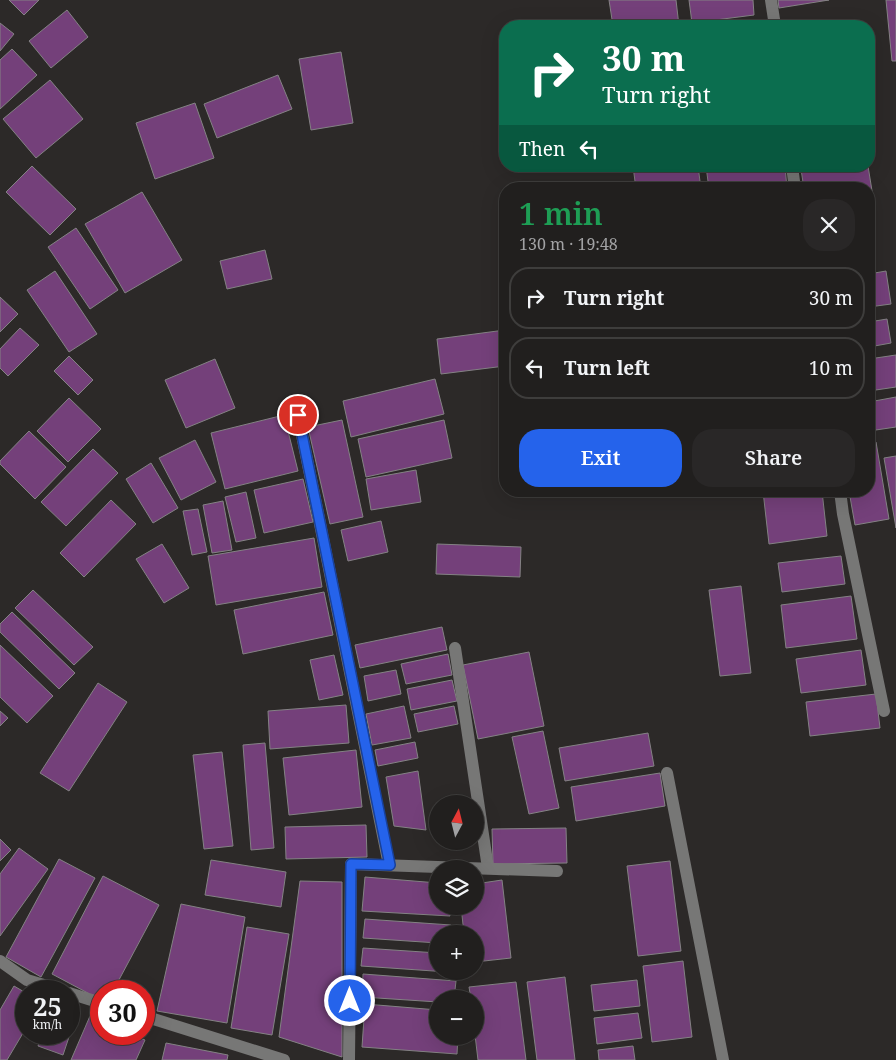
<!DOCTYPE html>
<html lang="en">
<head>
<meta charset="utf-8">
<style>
	:root { --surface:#211f1e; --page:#292727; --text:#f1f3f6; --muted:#a2a2a4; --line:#3e3d3c; --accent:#2563eb }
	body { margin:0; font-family:"Noto Serif",serif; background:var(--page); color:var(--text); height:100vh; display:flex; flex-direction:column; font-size:19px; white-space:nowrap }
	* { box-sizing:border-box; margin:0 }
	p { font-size:16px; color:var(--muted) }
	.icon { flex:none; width:28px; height:28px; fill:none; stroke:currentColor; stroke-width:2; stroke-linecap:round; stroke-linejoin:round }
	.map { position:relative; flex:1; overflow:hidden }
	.drawer { position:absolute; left:499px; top:182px; width:376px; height:315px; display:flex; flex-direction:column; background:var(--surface); border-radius:20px; box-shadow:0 5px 20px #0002,0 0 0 1px var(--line) }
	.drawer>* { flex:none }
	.hud { position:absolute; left:499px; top:20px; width:376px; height:152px; border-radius:20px; box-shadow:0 5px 20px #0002,0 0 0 1px var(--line); background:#0b6e4f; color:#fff; overflow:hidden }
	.needle { width:32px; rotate:7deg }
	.fabs { position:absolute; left:429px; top:795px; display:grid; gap:10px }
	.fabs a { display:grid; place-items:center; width:55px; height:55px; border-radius:50%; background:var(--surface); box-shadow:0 5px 20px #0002,0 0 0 1px var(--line); font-size:25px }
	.speed { position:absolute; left:15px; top:980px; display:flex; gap:10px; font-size:25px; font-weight:700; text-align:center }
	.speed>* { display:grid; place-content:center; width:65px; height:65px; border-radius:50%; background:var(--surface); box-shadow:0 5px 20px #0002,0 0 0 1px var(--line); line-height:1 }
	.speed small { font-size:12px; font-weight:400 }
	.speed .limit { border:8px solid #d22; background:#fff; color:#111 }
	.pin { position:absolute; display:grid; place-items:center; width:42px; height:42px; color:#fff; margin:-21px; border:2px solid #fff; border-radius:50%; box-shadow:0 1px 5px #0007 }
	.me { position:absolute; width:55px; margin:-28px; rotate:0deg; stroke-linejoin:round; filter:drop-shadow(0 0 4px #0008) }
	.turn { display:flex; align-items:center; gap:18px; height:105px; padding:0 20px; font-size:22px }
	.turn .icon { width:65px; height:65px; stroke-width:2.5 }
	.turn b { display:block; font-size:35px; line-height:42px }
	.then { display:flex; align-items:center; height:48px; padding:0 20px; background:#0003; gap:10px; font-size:19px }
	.round { display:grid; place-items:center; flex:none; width:52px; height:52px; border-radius:20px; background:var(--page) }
	.summary { display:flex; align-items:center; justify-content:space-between; height:85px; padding:0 20px }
	h1 { font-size:30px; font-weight:600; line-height:38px; color:#1e9e55 }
	.cta { display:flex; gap:10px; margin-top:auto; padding:10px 20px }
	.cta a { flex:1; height:58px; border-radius:20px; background:var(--accent); color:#fff; font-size:20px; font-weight:600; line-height:58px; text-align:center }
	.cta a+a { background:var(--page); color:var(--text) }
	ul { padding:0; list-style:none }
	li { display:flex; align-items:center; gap:15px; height:62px; margin:0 10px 8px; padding:0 10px; border:2px solid var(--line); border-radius:20px }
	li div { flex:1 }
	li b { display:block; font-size:19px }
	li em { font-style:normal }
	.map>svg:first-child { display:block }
</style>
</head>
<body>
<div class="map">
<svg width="896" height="1060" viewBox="0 0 896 1060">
	<rect width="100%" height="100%" fill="#2c2928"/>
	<g fill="#74407a" stroke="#848284">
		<polygon points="9,0 39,0 24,15"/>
		<polygon points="609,0 676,0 679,26 613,26"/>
		<polygon points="689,0 753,0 754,15 692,23"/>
		<polygon points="778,0 829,0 779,8"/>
		<polygon points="886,0 896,0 896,61 892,61"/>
		<polygon points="67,10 88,37 51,68 29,41"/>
		<polygon points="0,23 14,34 0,51"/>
		<polygon points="12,49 37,75 0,109 0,60"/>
		<polygon points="341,52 353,123 311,130 299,59"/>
		<polygon points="278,75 292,109 217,138 204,104"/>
		<polygon points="50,80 83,119 36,158 3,119"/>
		<polygon points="195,103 214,158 155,179 136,123"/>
		<polygon points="32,166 76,209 50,235 6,192"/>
		<polygon points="633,166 698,166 701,189 636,189"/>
		<polygon points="706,166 785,166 787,189 709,189"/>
		<polygon points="815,166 868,166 873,197 869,198 869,189 804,189 801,169"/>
		<polygon points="142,192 182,260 125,293 85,224"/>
		<polygon points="76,228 118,290 90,309 48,247"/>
		<polygon points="265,250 272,279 227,289 220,261"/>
		<polygon points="55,271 97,334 69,352 27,290"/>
		<polygon points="886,271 891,304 869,307 869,274"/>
		<polygon points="0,297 18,314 0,332"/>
		<polygon points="887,319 891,343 869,347 869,322"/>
		<polygon points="20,328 39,345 8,376 0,368 0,349"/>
		<polygon points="505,330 505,366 441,374 437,339"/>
		<polygon points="896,355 896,387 869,391 869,359"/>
		<polygon points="69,356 93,380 78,395 54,371"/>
		<polygon points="215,359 235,408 186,428 165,380"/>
		<polygon points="435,379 444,414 351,437 343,401"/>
		<polygon points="896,397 896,427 869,431 869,402"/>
		<polygon points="69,398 101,429 68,462 37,431"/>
		<polygon points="284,415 298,471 225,489 211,433"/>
		<polygon points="342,420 363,517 330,524 308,427"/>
		<polygon points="444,420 452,458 366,477 358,439"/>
		<polygon points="29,431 66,467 35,499 0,464 0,461"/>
		<polygon points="195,440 216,482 181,500 159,458"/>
		<polygon points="876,442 889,519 855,525 849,491 869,491 869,443"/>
		<polygon points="93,449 118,473 66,526 41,502"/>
		<polygon points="896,456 896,528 884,458"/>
		<polygon points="151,463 178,508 153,523 126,479"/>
		<polygon points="416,470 421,502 371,510 366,479"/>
		<polygon points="303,479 313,522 264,533 254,490"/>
		<polygon points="763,491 822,491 827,536 769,544"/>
		<polygon points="246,492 256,538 236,542 225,497"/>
		<polygon points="111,500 136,524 84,577 60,553"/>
		<polygon points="223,501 232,550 212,553 203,505"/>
		<polygon points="198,509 207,552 192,555 183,511"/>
		<polygon points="381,521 388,552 348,561 341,530"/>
		<polygon points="314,538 322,587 216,605 208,556"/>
		<polygon points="162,544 189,588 164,603 136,559"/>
		<polygon points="437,544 521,547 520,577 436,574"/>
		<polygon points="841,556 845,584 782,592 778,563"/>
		<polygon points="741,586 751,673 720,676 709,590"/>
		<polygon points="33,590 93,647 74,665 15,608"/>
		<polygon points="324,592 333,635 243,654 234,610"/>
		<polygon points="851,596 857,639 786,648 781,605"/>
		<polygon points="12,612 75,673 59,689 0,632 0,624"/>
		<polygon points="442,627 447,650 360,668 355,645"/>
		<polygon points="0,645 53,696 27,723 0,697"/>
		<polygon points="861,650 866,685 801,693 796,659"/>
		<polygon points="529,652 544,726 478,739 463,665"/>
		<polygon points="448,654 452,675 406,684 401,664"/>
		<polygon points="334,655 343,695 319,700 310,660"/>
		<polygon points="396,670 401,694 368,701 364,676"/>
		<polygon points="452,680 457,701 411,710 407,689"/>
		<polygon points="98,683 127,702 69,791 40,773"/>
		<polygon points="876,694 880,728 810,736 806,702"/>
		<polygon points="346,705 349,743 270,749 268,711"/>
		<polygon points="404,706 411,738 372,745 366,714"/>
		<polygon points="454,706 458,724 418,732 414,714"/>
		<polygon points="0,711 8,718 0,726"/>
		<polygon points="543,731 559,808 529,814 512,737"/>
		<polygon points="648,733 654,766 565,781 559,748"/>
		<polygon points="415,742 418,758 378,766 375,750"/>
		<polygon points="265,743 274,848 251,850 243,745"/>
		<polygon points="356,750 362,807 289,815 283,758"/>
		<polygon points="222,752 233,846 204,849 193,755"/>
		<polygon points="418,771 426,830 394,826 386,777"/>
		<polygon points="660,773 665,806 576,821 571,787"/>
		<polygon points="366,825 367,857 286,859 285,827"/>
		<polygon points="566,828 567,863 493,864 492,829"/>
		<polygon points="0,839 11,850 0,861"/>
		<polygon points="19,848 48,869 0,936 0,874"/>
		<polygon points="59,859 95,878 41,977 6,957"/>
		<polygon points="211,860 286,872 281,907 205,895"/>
		<polygon points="670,861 681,951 638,956 627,866"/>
		<polygon points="103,876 159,905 113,991 101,991 101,1000 52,974"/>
		<polygon points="365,877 438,883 438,906 450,906 450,916 362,911"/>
		<polygon points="502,880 511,958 475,962 475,934 464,934 461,906 475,906 475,884"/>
		<polygon points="300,881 342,882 342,1057 279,1037"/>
		<polygon points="181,904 245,917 227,1023 157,1011"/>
		<polygon points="365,919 451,925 450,934 438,934 438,943 363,938"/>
		<polygon points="247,927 289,934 272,1035 231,1028"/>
		<polygon points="363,948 438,953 438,971 448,972 361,966"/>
		<polygon points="683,961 692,1037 652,1042 643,966"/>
		<polygon points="363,974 456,981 454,999 438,999 438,1002 362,997"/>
		<polygon points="565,977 575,1060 537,1060 527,982"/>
		<polygon points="637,980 640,1006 594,1011 591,985"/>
		<polygon points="516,982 526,1060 478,1060 475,1035 475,999 471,999 469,987"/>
		<polygon points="14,986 26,993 26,1028 7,1060 0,1060 0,1010"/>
		<polygon points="365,1004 438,1010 438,1036 458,1036 457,1054 362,1047"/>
		<polygon points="69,1010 77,1013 63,1055 38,1046 42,1034 69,1034"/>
		<polygon points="638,1013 642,1038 597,1044 594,1018"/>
		<polygon points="90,1016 101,1021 101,1034 130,1034 145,1040 136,1060 71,1060"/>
		<polygon points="166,1043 228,1055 227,1060 162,1060"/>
		<polygon points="633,1046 635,1060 599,1060 598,1050"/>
	</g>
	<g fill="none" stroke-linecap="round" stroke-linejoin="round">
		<g stroke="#777776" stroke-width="12">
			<polyline points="771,0 775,26"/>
			<polyline points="792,166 795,189"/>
			<polyline points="298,415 389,865"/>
			<polyline points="840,491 843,514 884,711"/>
			<polyline points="455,648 488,868"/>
			<polyline points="667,773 723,1060"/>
			<polyline points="0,961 27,980 64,991"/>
			<polyline points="69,993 101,1003"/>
			<polyline points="144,1016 284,1060"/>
			<polyline points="349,1060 351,864 557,871"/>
		</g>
	</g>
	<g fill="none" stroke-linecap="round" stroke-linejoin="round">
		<g stroke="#184099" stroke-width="12">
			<polyline id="route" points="298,415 390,865 351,864 350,1001"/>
		</g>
		<use href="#route" stroke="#2563eb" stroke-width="9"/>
	</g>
</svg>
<div class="fabs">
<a><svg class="needle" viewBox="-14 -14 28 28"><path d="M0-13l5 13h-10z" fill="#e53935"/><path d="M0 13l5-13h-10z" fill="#a2a2a4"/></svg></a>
<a><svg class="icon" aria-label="layers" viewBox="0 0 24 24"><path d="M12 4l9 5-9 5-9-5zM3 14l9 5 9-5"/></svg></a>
<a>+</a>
<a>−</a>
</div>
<div class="speed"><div>25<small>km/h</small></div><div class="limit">30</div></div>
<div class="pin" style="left:298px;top:415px;background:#d93025"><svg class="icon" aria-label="arrive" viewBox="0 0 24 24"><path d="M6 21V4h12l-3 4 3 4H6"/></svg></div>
<svg class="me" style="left:350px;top:1001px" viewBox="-20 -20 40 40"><circle r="17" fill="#2563eb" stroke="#fff" stroke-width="3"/><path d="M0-11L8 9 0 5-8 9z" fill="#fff"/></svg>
<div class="hud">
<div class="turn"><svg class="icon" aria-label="right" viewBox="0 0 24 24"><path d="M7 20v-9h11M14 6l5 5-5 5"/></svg><div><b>30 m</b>Turn right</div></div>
<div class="then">Then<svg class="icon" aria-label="left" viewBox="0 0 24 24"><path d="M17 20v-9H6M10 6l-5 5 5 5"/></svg></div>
</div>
<section class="drawer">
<div class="summary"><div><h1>1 min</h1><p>130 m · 19:48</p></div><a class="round"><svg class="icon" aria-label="close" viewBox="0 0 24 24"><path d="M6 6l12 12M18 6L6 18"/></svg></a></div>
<ul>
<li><svg class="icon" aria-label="right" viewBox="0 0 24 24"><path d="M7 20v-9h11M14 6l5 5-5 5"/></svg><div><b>Turn right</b></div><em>30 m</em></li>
<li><svg class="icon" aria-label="left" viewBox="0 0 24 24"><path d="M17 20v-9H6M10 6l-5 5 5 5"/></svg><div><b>Turn left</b></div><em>10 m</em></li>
</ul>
<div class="cta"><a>Exit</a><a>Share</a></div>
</section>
</div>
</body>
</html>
